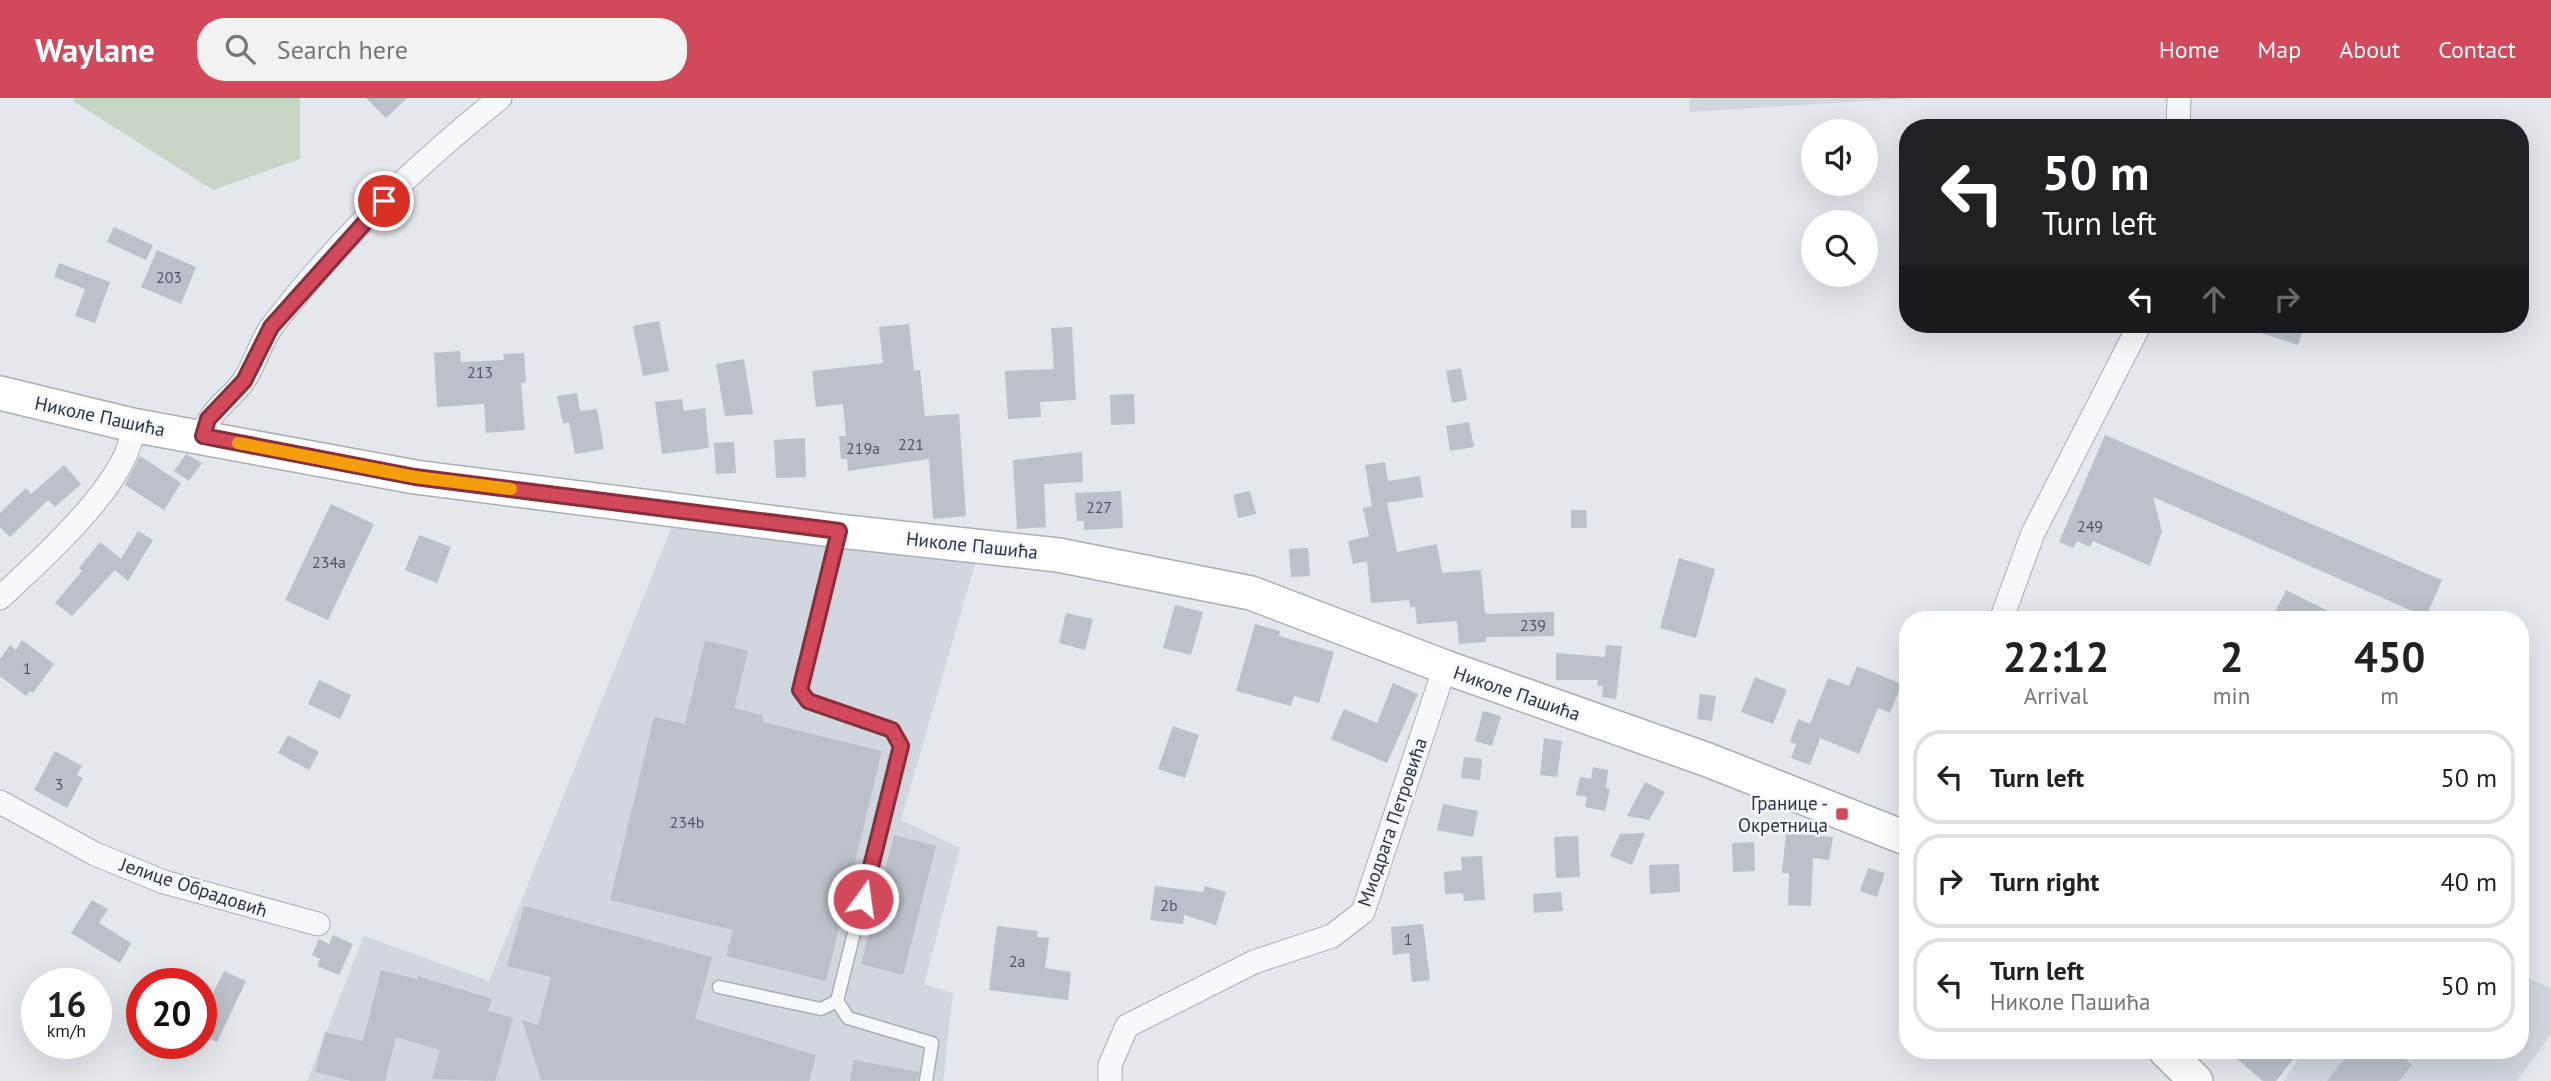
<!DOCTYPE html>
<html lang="en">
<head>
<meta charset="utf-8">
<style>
	:root { --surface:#fff; --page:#f2f2f2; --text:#222; --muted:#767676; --line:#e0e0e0; --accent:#d1495b }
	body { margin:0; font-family:"PT Sans",sans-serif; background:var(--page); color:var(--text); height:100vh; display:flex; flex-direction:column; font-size:26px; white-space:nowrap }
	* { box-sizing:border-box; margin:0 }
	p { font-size:23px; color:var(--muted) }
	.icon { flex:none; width:38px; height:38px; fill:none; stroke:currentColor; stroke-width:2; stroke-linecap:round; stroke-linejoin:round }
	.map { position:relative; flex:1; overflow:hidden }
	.side { position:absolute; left:1899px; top:513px; width:630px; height:448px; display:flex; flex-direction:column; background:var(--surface); border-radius:28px; box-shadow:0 7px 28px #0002 }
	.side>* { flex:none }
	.banner { position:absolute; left:1899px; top:21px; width:630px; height:214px; border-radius:28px; box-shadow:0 7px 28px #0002; background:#202124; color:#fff; overflow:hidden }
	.controls { position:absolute; left:1801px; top:21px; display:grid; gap:14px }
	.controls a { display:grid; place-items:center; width:77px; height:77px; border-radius:50%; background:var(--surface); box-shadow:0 7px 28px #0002; font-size:35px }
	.speed { position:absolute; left:21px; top:870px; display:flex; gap:14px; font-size:35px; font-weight:700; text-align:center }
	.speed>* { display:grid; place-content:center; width:91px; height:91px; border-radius:50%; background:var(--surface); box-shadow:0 7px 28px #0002; line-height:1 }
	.speed small { font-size:18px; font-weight:400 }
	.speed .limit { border:10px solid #d22; background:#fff; color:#111 }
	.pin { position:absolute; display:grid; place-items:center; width:60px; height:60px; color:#fff; margin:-30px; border:4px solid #fff; border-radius:50%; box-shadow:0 2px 7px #0007 }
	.me { position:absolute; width:77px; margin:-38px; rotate:14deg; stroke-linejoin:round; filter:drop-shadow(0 0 5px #0008) }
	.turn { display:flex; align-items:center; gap:24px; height:147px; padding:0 28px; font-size:32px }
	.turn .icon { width:91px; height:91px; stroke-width:2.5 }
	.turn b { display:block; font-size:49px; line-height:60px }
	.lanes { display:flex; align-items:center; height:66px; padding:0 28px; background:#0003; justify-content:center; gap:35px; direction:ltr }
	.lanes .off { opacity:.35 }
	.eta { display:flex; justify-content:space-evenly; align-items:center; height:119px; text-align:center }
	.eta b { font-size:42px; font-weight:700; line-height:49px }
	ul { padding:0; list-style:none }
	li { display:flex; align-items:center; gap:21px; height:94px; margin:0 14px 10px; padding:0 14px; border:4px solid var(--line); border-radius:28px }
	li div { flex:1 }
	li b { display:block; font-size:26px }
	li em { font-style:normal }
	header { display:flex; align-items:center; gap:42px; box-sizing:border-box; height:98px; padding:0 35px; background:var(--accent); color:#fff }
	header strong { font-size:33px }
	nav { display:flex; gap:38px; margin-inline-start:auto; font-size:24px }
	.search { width:490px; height:63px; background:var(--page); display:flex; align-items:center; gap:18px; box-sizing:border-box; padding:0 24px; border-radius:28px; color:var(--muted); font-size:26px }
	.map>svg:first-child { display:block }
</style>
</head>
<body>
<header>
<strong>Waylane</strong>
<div class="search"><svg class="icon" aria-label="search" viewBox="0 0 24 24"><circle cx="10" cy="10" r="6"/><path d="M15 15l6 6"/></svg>Search here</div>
<nav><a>Home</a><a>Map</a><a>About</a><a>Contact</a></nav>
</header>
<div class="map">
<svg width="2551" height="983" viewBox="0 0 2551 983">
	<rect width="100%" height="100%" fill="#e4e7ec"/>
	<g fill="#d2d6de">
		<polygon points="1689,0 1913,0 1690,14"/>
		<polygon points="673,426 977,459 901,722 960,750 924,886 953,895 943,983 307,983 364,838 489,883"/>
		<polygon points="2520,876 2551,891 2551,936 2517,983 2284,983 2304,952 2520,952"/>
	</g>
	<polygon fill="#c9d6c5" points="74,0 300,0 300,61 213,92 73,3"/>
	<g fill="#bbc0ca">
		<polygon points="366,0 407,0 386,20"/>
		<polygon points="114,129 153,147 146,162 107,144"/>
		<polygon points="157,152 196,169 181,206 141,189"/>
		<polygon points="59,165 110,184 95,225 75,218 85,191 54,179"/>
		<polygon points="659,223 669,273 643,278 633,228"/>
		<polygon points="909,226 914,273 920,272 925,318 959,316 966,418 933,421 929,361 848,373 847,361 841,361 839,338 846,338 843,306 816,309 812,273 883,265 879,229"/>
		<polygon points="2244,226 2305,226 2298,247 2243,229"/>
		<polygon points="1072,229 1076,302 1040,304 1041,319 1008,321 1005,273 1054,271 1051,230"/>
		<polygon points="460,253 461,264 504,262 503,256 524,255 526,284 521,285 525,332 486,335 484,306 437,309 434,255"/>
		<polygon points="744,261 753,316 725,318 716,266"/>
		<polygon points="1461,270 1467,302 1452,305 1446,273"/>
		<polygon points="577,295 580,313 597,311 604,351 575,356 569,324 563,326 557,298"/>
		<polygon points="1134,296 1135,326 1111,327 1110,297"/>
		<polygon points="682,301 684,313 705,310 709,350 662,356 655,304"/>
		<polygon points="1469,324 1474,349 1450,353 1446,328"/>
		<polygon points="2105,337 2442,482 2426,519 2153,399 2162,433 2150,468 2093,443 2090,449 2077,443 2073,450 2059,444"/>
		<polygon points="805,340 806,379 776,380 774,342"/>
		<polygon points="734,344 736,375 716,376 714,345"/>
		<polygon points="1082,354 1083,384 1044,386 1046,429 1017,431 1013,362"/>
		<polygon points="186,356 202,365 189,383 174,373"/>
		<polygon points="140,358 181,385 164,412 125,387"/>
		<polygon points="1385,364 1388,383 1420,378 1423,399 1387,405 1397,454 1437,446 1442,475 1481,472 1485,516 1554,514 1554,538 1486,539 1486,544 1459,546 1457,523 1417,526 1415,509 1410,509 1409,502 1371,505 1367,463 1353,466 1348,443 1369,438 1363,410 1372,408 1365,367"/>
		<polygon points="64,367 81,386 55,409 48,402 10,439 0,429 0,415 26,390 31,396"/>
		<polygon points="1121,393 1123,430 1084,432 1084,423 1077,423 1075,395"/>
		<polygon points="1250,393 1256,416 1238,420 1233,397"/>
		<polygon points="331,406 374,426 328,522 285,502"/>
		<polygon points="1571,412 1586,412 1587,430 1571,430"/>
		<polygon points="138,433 153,442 128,483 115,472 72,518 55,505 82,473 79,470 100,444 121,461"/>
		<polygon points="419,437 451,449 437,485 405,472"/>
		<polygon points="1308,450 1310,478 1291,479 1289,451"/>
		<polygon points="1679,460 1715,471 1696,540 1660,530"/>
		<polygon points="2286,492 2346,522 2271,522"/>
		<polygon points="1175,507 1203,514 1191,557 1163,550"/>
		<polygon points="1066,515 1093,521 1085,552 1059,545"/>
		<polygon points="1255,526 1280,533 1279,538 1334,554 1319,605 1294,598 1291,608 1236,593"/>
		<polygon points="22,542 54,566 33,595 30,593 26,598 0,578 0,561 10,547 16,552"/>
		<polygon points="705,542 748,553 734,610 762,617 763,624 882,653 826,883 726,858 733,832 610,802 654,619 685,626"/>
		<polygon points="1606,547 1622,548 1616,601 1602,599 1603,588 1597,588 1598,582 1556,582 1556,555 1605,559"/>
		<polygon points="1857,568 1902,586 1890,615 1878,610 1859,656 1820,640 1810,667 1791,660 1796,646 1790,644 1798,621 1810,626 1828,580 1849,588"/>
		<polygon points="1755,579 1787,592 1773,626 1741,614"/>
		<polygon points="319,582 351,597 340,621 308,606"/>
		<polygon points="1393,585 1418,596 1387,665 1331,641 1344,611 1377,625"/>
		<polygon points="1700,596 1716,598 1712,623 1697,621"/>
		<polygon points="1483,613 1501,618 1492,648 1475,643"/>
		<polygon points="1173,628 1199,637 1185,680 1158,671"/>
		<polygon points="288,637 319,654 309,672 278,655"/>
		<polygon points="1544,640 1562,643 1557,679 1540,677"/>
		<polygon points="55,653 82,668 77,677 83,680 67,710 34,692"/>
		<polygon points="1464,659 1482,661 1480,682 1461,680"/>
		<polygon points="1593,669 1608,672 1606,690 1610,691 1605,713 1585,709 1587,699 1576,697 1580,679 1591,681"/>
		<polygon points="1645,684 1665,694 1649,722 1627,718"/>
		<polygon points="1443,706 1478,713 1473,739 1437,732"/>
		<polygon points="1645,735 1632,767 1610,758 1620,736"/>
		<polygon points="1786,735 1833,739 1829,762 1813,760 1811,808 1788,807 1789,775 1782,775"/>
		<polygon points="894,737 936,748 903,877 861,866"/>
		<polygon points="1578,738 1580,779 1556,780 1554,739"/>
		<polygon points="1754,744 1755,773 1733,774 1732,745"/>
		<polygon points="1482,758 1485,802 1464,803 1463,795 1445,796 1444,774 1462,772 1461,759"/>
		<polygon points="1679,766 1680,794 1650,796 1649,767"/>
		<polygon points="1868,770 1885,775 1877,799 1860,793"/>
		<polygon points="1155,788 1203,794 1205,788 1226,794 1216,827 1184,817 1183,826 1150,822"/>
		<polygon points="1561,794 1563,813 1534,815 1533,796"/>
		<polygon points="92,802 108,811 99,825 131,845 120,865 71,835"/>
		<polygon points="524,808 712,859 695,921 816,957 809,983 541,982 522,922 538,927 551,879 507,868"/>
		<polygon points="1423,826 1430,882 1412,884 1409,855 1393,857 1391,829"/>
		<polygon points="997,828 1038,833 1037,839 1049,840 1045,870 1071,874 1068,902 989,892"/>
		<polygon points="333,837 353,846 339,877 317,868 320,861 312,857 319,841 329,846"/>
		<polygon points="381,872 417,881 418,878 492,901 488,913 513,920 495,983 432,981 440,952 396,939 385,983 351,983 315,974 325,934 363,943"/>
		<polygon points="224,873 246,883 217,944 201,936 201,920"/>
		<polygon points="2246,952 2284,952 2294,960 2276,983 2263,983 2238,962"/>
		<polygon points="2351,952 2393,952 2412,967 2399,983 2327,983"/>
		<polygon points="854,962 919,974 917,983 850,983"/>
	</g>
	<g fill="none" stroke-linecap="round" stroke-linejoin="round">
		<g stroke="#a9aeb7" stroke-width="15">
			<g id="lane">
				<polyline points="719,889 821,911 837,903 901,648 892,632 808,603 800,592 838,435"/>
				<polyline points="837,903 848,920 932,945 926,983"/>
			</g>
		</g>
		<g stroke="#a9aeb7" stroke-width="25">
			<g id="street">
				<polyline points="2178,30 2179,0"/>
				<path d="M203,338C208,313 229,303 243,284C256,266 260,243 273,227C338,142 417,66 500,0"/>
				<path d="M0,500C37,465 136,379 132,327"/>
				<polyline points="2001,522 2033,435 2140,226"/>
				<polyline points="0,704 95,756 164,784 318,826"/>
				<polyline points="1110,983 1110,967 1127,928 1254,864 1332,838 1363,814 1445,569"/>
			</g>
		</g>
		<g stroke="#a9aeb7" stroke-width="36">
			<g id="secondary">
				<polyline points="0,295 132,327 415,379 839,433 1058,457 1251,495 1445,569 1708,662 1908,741"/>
				<polyline points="2165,952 2196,983"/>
			</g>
		</g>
		<use href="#lane" stroke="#f7f8fa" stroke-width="12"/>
		<use href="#street" stroke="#f7f8fa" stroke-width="23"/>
		<use href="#secondary" stroke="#fff" stroke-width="33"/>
	</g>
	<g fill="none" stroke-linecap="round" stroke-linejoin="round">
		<g stroke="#882f3b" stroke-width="18">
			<polyline id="route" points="384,103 271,229 244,283 208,321 203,338 415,379 839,433 800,592 808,603 892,632 901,648 863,801"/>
		</g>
		<use href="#route" stroke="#d1495b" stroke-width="12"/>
		<polyline stroke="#f59e0b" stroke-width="12" points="238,345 415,379 511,391"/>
	</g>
	<rect fill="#d1495b" stroke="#f4f6f9" stroke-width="2.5" x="1835" y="709" width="14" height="14" rx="3.5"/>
	<g text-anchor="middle" stroke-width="5" stroke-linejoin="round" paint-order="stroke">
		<g font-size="16" fill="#4f5766">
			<text x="169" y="185">203</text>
			<text x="480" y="280">213</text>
			<text x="911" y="352">221</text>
			<text x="863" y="356">219a</text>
			<text x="1099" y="415">227</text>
			<text x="2090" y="434">249</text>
			<text x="329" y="470">234a</text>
			<text x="1533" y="533">239</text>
			<text x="27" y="576">1</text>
			<text x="59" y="692">3</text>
			<text x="687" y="730">234b</text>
			<text x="1169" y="813">2b</text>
			<text x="1408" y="847">1</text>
			<text x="1017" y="869">2a</text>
		</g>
		<g font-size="19" fill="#2b3445" stroke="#f4f6f9">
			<text transform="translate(100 318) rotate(12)" y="7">Николе Пашића</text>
			<text transform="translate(972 447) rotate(6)" y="7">Николе Пашића</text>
			<text transform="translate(1517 595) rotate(19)" y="7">Николе Пашића</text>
			<text transform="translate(1392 724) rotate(-71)" y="7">Миодрага Петровића</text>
			<text transform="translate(194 789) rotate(18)" y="7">Јелице Обрадовић</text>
		</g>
		<g font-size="19" fill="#2b3445" stroke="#f4f6f9" text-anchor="end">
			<text x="1828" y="712">Границе -<tspan x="1828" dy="22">Окретница</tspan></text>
		</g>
	</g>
</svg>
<div class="controls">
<a><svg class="icon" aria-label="sound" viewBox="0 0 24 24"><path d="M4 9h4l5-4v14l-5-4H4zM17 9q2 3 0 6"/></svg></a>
<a><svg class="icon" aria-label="search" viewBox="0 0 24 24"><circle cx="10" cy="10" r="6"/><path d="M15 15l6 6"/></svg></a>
</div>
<div class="speed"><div>16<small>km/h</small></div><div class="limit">20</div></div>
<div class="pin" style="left:384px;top:103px;background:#d93025"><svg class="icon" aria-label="arrive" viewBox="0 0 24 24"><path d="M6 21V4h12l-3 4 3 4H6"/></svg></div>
<svg class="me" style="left:863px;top:801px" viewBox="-20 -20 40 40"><circle r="17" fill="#d1495b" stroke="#fff" stroke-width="3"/><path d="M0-11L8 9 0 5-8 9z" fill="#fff"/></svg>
<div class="banner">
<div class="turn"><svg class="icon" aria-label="left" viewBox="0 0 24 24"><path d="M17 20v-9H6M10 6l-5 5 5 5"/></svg><div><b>50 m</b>Turn left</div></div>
<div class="lanes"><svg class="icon" aria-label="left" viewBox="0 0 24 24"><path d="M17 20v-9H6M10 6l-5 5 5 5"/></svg><svg class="icon off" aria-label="ahead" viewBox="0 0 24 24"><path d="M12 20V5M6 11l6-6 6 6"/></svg><svg class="icon off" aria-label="right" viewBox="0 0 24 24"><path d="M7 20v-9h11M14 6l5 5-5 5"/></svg></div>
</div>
<section class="side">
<div class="eta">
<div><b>22:12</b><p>Arrival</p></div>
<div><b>2</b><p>min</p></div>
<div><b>450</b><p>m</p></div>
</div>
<ul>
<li><svg class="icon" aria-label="left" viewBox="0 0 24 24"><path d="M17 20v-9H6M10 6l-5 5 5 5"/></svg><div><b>Turn left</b></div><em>50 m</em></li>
<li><svg class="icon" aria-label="right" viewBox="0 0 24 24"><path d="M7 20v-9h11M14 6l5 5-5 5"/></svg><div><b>Turn right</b></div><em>40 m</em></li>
<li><svg class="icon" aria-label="left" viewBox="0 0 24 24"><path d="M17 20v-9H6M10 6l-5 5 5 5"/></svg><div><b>Turn left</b><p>Николе Пашића</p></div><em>50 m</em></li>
</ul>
</section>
</div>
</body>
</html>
